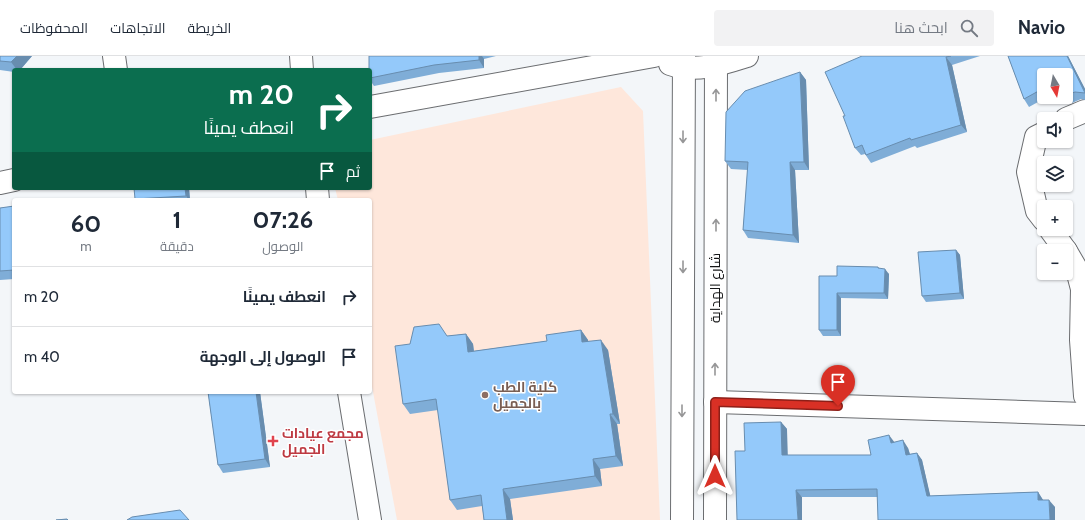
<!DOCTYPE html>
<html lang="ar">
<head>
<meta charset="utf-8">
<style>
	:root { --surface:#fff; --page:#f2f2f3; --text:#1f2937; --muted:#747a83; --line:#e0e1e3 }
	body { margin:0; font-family:Cabin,Cairo,sans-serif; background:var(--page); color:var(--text); direction:rtl; height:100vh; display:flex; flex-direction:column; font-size:15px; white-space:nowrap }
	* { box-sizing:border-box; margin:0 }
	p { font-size:13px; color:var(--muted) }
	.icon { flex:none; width:22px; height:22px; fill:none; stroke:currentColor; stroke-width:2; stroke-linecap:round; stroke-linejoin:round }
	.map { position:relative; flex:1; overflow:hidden; direction:ltr }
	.drawer { position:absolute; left:12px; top:142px; width:360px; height:196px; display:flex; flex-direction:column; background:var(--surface); border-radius:4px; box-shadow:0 1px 3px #0004; direction:rtl }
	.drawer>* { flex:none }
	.banner { position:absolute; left:12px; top:12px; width:360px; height:122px; border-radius:4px; box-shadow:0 1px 3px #0004; direction:rtl; background:#0b6e4f; color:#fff; overflow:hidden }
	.needle { width:26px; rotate:170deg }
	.tools { position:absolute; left:1037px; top:12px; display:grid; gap:8px }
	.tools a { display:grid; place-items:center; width:36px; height:36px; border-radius:4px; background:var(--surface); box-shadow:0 1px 3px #0004; font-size:20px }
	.pin { position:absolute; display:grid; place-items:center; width:34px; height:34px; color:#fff; margin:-41px -17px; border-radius:50% 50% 50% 0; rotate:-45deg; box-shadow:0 0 4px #0007 }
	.pin .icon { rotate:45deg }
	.me { position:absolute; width:44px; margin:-22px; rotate:0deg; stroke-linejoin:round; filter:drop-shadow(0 0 3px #0008) }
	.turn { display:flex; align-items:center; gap:14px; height:84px; padding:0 12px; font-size:18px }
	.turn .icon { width:52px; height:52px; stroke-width:2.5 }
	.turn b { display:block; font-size:28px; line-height:34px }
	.then { display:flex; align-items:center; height:38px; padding:0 12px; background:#0003; gap:8px; font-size:15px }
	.eta { display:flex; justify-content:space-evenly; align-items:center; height:68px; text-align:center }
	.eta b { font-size:24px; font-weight:700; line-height:28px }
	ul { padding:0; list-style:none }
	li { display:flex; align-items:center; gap:12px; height:60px; padding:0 12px; border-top:1px solid var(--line) }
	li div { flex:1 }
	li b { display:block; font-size:15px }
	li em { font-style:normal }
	header { display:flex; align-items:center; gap:24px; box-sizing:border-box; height:56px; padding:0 20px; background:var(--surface); border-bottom:1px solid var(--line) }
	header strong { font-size:19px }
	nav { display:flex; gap:22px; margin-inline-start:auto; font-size:14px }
	.search { width:280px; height:36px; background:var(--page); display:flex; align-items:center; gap:10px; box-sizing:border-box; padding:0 14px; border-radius:4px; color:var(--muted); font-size:15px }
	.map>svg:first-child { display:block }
</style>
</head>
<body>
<header>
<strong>Navio</strong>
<div class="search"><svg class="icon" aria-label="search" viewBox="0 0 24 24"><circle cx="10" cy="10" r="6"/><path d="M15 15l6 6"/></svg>ابحث هنا</div>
<nav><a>الخريطة</a><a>الاتجاهات</a><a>المحفوظات</a></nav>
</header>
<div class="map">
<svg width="1085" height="464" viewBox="0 0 1085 464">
	<rect width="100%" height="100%" fill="#f3f6f9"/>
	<polygon fill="#fee7db" points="621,31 643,55 660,464 397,464 370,320 370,144 338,144 335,132 370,132 370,84"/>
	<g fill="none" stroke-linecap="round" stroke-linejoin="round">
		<g stroke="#6b6d70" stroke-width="24">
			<g id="street">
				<polyline points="114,0 116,14"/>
				<polyline points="301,0 302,14"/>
				<path d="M670,8C696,17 722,8 747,0"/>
				<polyline points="370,51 654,0"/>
				<polyline points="1066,63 1085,55"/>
				<polyline points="1044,77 1036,81 1028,116 1037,155 1044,164"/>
				<polyline points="0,127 14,124"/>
				<polyline points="317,132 318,144"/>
				<polyline points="1050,173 1066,195"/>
				<polyline points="1066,195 1077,214 1082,233 1081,284 1085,340"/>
				<polyline points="349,336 370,464"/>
				<polyline points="715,346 1085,358"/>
				<polyline points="682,464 684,0"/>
				<polyline points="715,464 716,0"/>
			</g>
		</g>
		<use href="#street" stroke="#fff" stroke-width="22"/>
	</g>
	<g fill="#7fadd7">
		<polygon points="0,0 32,0 20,14 14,14 14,16 0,14"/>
		<polygon points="369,0 496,0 484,3 484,12 439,17 374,30 370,24"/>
		<polygon points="862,0 980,0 952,9 967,76 917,92 915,90 871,107 865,98 861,99 855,92 845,60"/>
		<polygon points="1008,0 1068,0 1085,33 1085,44 1081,43 1072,47 1066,37 1066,19 1044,19 1044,41 1047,41 1029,51 1024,43"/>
		<polygon points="800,16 806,24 809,114 795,114 799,187 748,182 743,174 748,114 731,113 725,105"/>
		<polygon points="189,132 190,144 135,144 135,143"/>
		<polygon points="14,150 14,223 0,224 0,152"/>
		<polygon points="956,194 960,199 964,243 926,246 922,240"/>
		<polygon points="878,211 879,212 889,218 888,243 841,242 841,280 823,280 819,274 837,220"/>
		<polygon points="581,274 588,284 588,285 608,294 620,368 617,368 623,410 600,413 602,430 510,443 513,464 484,464 482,450 457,454 450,444 438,354 410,358 403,348 447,280 466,278 473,288 474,295 547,285"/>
		<polygon points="208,336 260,336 270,411 223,417 218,409"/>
		<polygon points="781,366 787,373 787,399 871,399 894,386 908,392 910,398 917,397 922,404 930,440 1038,436 1043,444 1055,451 877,441 802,441 745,395"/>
	</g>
	<g fill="#688daf">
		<polygon points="17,0 32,0 20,14 17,14 11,6"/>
		<polygon points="479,0 482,0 484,3 484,12 479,4"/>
		<polygon points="1067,0 1068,0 1085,33 1085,36"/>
		<polygon points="946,1 952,9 967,76 961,69"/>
		<polygon points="800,16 806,24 809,114 804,106"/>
		<polygon points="790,106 795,114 799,187 793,179"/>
		<polygon points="185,132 189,132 190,144 189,144 186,140"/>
		<polygon points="956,194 960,199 964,243 960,237"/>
		<polygon points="885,213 889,218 888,243 884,237"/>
		<polygon points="837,237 841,242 841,280 837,274"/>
		<polygon points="581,274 588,284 589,296 582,286"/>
		<polygon points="466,278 473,288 475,306 468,296"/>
		<polygon points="601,284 608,294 620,368 613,358"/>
		<polygon points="256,336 260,336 270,411 265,403"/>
		<polygon points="610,358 617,368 623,410 616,400"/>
		<polygon points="781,366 787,373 788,406 782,399"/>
		<polygon points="889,379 895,387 891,387"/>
		<polygon points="903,384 908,392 912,406 906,399"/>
		<polygon points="917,397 922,404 932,447 927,440"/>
		<polygon points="593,403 600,413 602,430 595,420"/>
		<polygon points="503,433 510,443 513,464 507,464"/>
		<polygon points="796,434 802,441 802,464 798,464"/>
		<polygon points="1038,436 1043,444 1044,452 1038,444"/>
		<polygon points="1049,444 1055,451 1055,464 1050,464"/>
	</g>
	<g fill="#94c9fa" stroke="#688daf">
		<polygon points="0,0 17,0 11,6 0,5"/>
		<polygon points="369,0 479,0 479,4 434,9 370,22 370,14 369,14"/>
		<polygon points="862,0 951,0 946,1 961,69 911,84 910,82 866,99 862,89 855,92 843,60 845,60 825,16"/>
		<polygon points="1008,0 1067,0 1085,37 1075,36 1067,39 1066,37 1066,19 1044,19 1044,32 1024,43"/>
		<polygon points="800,16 804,106 790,106 793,179 743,174 748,106 725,105 726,56 745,35"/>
		<polygon points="134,132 185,132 186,140 135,143"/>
		<polygon points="14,150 14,214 0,215 0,152"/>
		<polygon points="956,194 960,237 922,240 918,196"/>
		<polygon points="837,210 878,211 878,212 885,213 884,237 837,237 837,274 819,274 819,220 837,220"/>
		<polygon points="439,268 447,280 466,278 468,296 547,285 546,279 581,274 582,286 601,284 613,358 610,358 616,400 593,403 595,420 503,433 507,464 484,464 481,439 450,444 436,343 403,348 395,290 410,288 414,271"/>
		<polygon points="208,336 256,336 265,403 218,409"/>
		<polygon points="781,366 782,399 871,399 868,384 889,379 891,387 903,384 906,399 917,397 927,440 1038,436 1038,444 1049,444 1050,464 878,464 877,433 796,434 798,464 737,464 735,395 745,395 744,367"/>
		<polygon points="180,454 189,464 127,464 132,461"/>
		<polygon points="67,463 68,464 56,464"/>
	</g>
	<defs><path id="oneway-shaft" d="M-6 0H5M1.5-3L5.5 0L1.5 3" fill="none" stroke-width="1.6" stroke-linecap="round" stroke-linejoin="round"/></defs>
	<g stroke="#969697">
		<use href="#oneway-shaft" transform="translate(716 39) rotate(-90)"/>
		<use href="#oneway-shaft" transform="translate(683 81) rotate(90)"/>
		<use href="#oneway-shaft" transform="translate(716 169) rotate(-90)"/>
		<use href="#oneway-shaft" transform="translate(683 211) rotate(90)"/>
		<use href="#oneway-shaft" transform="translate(715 313) rotate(-90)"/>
		<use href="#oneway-shaft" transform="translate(682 355) rotate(90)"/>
	</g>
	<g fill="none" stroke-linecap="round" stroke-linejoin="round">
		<g stroke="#8d1f18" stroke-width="10">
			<polyline id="route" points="715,420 715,346 838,350"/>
		</g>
		<use href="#route" stroke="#d93025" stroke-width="7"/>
	</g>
	<circle fill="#8d6e63" stroke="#fff" stroke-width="1.5" cx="485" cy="339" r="4"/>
	<path fill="#e0444e" stroke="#fff" stroke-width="1.5" d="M271 379h4v4h4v4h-4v4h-4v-4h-4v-4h4z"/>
	<g text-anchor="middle" stroke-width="3" stroke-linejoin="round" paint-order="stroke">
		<g font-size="14" fill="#151617" stroke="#fff">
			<text transform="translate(715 232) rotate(-90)" y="5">شارع الهداية</text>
		</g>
		<g font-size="14" font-weight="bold" fill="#785e54" stroke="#fff" text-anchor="start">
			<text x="493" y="336">كلية الطب<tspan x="493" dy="16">بالجميل</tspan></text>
		</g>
		<g font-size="14" font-weight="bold" fill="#be3a42" stroke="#fff" text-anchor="start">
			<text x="282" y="382">مجمع عيادات<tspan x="282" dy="16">الجميل</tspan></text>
		</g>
	</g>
</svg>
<div class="tools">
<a><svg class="needle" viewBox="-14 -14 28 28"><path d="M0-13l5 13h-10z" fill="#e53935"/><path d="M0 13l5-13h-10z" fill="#747a83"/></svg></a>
<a><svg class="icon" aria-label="sound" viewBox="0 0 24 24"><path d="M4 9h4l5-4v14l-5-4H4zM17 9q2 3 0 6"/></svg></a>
<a><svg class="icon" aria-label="layers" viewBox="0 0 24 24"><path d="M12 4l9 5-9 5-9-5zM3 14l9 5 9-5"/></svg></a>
<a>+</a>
<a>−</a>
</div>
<div class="pin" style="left:838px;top:350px;background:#d93025"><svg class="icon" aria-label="arrive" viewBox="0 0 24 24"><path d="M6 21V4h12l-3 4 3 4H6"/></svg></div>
<svg class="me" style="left:715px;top:420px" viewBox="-20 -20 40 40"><path d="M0-17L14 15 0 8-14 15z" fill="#d93025" stroke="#fff" stroke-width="4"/></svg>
<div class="banner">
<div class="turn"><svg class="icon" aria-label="right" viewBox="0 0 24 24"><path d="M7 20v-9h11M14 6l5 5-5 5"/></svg><div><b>20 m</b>انعطف يمينًا</div></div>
<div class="then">ثم<svg class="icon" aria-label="arrive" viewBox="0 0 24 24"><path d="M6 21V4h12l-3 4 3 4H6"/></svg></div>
</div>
<section class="drawer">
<div class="eta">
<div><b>07:26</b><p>الوصول</p></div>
<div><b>1</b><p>دقيقة</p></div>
<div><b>60</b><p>m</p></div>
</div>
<ul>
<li><svg class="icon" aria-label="right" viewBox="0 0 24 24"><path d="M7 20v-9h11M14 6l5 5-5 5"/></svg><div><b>انعطف يمينًا</b></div><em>20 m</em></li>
<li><svg class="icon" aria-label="arrive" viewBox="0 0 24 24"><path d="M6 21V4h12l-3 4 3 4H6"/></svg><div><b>الوصول إلى الوجهة</b></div><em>40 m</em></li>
</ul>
</section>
</div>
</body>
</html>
